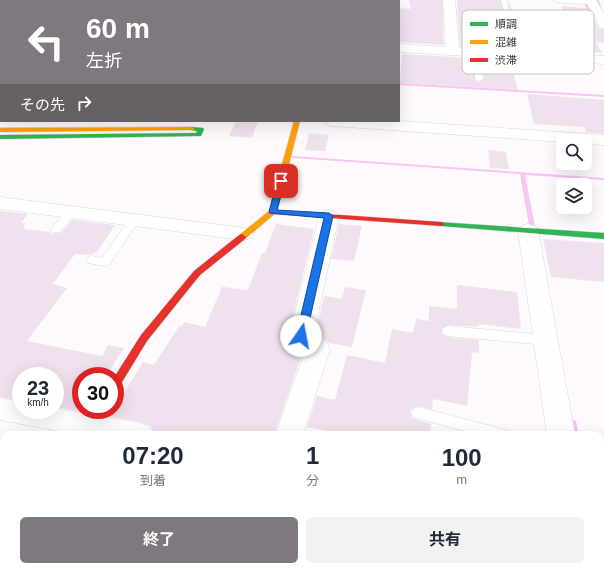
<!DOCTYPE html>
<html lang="ja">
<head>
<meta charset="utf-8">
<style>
	:root { --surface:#fff; --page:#f2f2f3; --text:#1f2937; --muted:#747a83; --accent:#80787f }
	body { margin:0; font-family:Helvetica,"Noto Sans JP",sans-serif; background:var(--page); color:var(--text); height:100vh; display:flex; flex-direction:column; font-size:15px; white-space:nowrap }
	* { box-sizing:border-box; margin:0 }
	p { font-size:13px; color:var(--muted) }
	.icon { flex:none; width:22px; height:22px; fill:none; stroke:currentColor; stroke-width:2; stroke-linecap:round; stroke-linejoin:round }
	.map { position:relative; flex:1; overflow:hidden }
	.drawer { position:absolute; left:0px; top:431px; width:604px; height:140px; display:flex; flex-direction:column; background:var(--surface); border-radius:12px 12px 0 0; box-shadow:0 4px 16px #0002 }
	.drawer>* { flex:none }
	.top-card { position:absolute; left:0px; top:0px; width:400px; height:122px; box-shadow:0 4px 16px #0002; background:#80787f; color:#fff; overflow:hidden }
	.tools { position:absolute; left:556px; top:134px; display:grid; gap:8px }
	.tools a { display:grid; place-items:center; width:36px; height:36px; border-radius:6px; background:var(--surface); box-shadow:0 4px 16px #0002; font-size:20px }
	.speed { position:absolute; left:12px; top:367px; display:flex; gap:8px; font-size:20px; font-weight:700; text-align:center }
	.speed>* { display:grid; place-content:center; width:52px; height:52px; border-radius:50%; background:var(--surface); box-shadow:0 4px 16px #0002; line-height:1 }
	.speed small { font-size:10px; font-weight:400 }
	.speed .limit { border:6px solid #d22; background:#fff; color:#111 }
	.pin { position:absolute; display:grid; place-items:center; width:34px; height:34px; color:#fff; margin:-17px; border-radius:8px; box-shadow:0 2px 6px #0006 }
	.me { position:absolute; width:44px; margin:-22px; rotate:12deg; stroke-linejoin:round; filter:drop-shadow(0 0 3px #0008) }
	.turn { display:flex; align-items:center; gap:14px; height:84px; padding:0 20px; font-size:18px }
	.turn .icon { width:52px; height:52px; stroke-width:2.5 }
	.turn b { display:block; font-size:28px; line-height:34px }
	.then { display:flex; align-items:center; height:38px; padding:0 20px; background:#0003; gap:8px; font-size:15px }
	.eta { display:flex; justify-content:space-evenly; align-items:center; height:68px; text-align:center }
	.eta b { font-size:24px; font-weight:700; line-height:28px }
	.action { display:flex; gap:8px; margin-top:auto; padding:8px 20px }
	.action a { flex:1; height:46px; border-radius:6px; background:var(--accent); color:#fff; font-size:16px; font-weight:700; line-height:46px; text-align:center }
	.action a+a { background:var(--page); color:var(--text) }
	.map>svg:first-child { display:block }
</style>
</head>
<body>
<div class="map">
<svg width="604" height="571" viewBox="0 0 604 571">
	<rect width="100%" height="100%" fill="#fdf9fc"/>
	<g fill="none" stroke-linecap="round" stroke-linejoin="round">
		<g fill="#fbc3f4" fill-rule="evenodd">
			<polygon points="595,0 599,0 601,7 599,7"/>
			<polygon points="584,2 587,3 595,22 592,21"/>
			<polygon points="399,83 604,95 604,97 399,85"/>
			<polygon points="292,156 604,178 604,180 525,175 535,226 532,228 529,226 520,174 294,158 292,158"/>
			<polygon points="573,420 576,421 579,435 571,435 569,423 570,421"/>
		</g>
	</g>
	<g fill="#f0e1ee">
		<polygon points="409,0 442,0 444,45 399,42 399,8 411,9"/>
		<polygon points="457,0 500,0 504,12 509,11 509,0 512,12 565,15 561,6 587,8 599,28 604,29 604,43 596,42 602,53 534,48 529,32 526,29 521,31 524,47 520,47 520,48 507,47 507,49 460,47"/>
		<polygon points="402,54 472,58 474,79 478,82 484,79 482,58 510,60 518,90 400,83"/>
		<polygon points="527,94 604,100 604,134 586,132 585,127 534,124"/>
		<polygon points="236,121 258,121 252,138 229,136"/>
		<polygon points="309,133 329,135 325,151 305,150"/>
		<polygon points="488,150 506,152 509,169 490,168"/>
		<polygon points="0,211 28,214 21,223 26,223 23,226 25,227 24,229 50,232 52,234 61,233 72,220 115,225 97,252 88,255 75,254 53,284 67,288 27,341 102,356 108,345 124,348 106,376 81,376 81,411 55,407 55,376 21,376 21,400 0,397"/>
		<polygon points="276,224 314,229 288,336 292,343 303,352 274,435 177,435 153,431 151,426 140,422 110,416 143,362 154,365 179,326 182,326 184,322 205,327 222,287 248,290 262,253 265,253"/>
		<polygon points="339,224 362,226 354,261 331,259"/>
		<polygon points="543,239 604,243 604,282 551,277"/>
		<polygon points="457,285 517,292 521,329 479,324 478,327 448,325 442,328 442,334 447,337 479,340 479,353 472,352 467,406 433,399 432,409 418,406 412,408 410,412 412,418 431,424 430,435 337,435 338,433 307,427 317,396 335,400 347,355 385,363 392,329 413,333 416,319 429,321 429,306 457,309"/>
		<polygon points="345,287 366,290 352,347 329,343 316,332 324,296 342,299"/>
	</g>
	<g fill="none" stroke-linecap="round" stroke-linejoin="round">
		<g stroke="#dcd4da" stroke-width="1">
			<g id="lane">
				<rect x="109" y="0" width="6" height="1"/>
				<polygon points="501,0 507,0 508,10 504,10"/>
				<polygon points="525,30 528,32 535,56 534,58 531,58 527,56 522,32"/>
				<polygon points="473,50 476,50 480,52 483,79 479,81 475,79"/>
				<polygon points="71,209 75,210 76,212 75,214 60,232 52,232 51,230 52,228 67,210"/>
				<polygon points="134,217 139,220 109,265 105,266 88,263 86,260 88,257 92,256 102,258 130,218"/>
				<polygon points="448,326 546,335 551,337 553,340 551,343 546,345 448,336 443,334 442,331 443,328"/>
				<polygon points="418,407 503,429 508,431 511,435 479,435 413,417 411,413 413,409"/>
				<rect x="329" y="567" width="18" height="4"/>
			</g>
		</g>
		<g stroke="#dcd4da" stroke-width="1">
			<g id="street">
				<polygon points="365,0 377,0 378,1 366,1"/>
				<polygon points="443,0 455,0 459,48 604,56 604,64 399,52 399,44 446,47"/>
				<polygon points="554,0 596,0 604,14 604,28 600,27 587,4 560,3 556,2"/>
				<rect x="0" y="21" width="1" height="8"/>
				<polygon points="324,121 399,121 604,135 604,145 585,144 585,141 563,142 332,126 326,124"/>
				<polygon points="0,197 244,228 251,230 254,234 251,238 244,240 0,209"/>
				<polygon points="329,210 336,212 339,216 314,333 327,343 330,349 303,435 275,435 305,352 293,342 289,336 319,216 322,212"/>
				<polygon points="528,224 535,226 538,230 575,435 547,435 518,230 521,226"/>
				<polygon points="0,398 21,402 21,410 55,410 55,408 140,423 150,427 154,435 80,435 0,420"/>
				<rect x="600" y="496" width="4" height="28"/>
				<polygon points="93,567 125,567 124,571 92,571"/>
			</g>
		</g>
		<g stroke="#dcd4da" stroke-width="1">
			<g id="fast">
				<polygon points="192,127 203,128 204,129 201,136 0,139 0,135 196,133 197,131 190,130 190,128"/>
				<polygon points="438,222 604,233 604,239 441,226 437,224"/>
			</g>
		</g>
		<g stroke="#dcd4da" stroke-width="1">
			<g id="slow">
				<polygon points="1,33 1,38 0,39 0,34"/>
				<polygon points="294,121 300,121 277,212 245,239 239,239 238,237 239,235 269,211"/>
				<polygon points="192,127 194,128 194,130 0,132 0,128"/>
			</g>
		</g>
		<g stroke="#dcd4da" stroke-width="1">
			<g id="jam">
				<polygon points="29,0 34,0 29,1"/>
				<polygon points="270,210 441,222 445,224 441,226 273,214 270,214 269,212"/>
				<polygon points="242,234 246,237 245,239 200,275 147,341 119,387 115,388 115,376 141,335 194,271 239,235"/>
			</g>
		</g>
		<use href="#lane" fill="#fffeff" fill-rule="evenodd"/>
		<use href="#street" fill="#fffeff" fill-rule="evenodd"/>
		<use href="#fast" fill="#30b455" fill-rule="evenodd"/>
		<use href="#slow" fill="#ff9f0a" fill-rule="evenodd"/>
		<use href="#jam" fill="#e5322d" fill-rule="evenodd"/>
	</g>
	<polygon fill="#1a73e8" stroke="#114b97" points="281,179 285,181 277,210 329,213 333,216 306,336 304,339 297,339 296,336 324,218 270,213 269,212 277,181"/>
	<rect x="462" y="10" width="132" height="64" rx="6" fill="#fff" stroke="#c4c2c4" stroke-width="1"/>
	<rect x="470" y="22" width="18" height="4" fill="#30b455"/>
	<rect x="470" y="40" width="18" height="4" fill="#ff9f0a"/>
	<rect x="470" y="58" width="18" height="4" fill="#e5322d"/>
	<g font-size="11" fill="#3c323b">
		<text x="495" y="28">順調</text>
		<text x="495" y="46">混雑</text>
		<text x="495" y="64">渋滞</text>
	</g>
</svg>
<div class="tools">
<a><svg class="icon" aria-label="search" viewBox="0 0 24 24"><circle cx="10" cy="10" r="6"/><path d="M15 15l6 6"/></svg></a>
<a><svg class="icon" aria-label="layers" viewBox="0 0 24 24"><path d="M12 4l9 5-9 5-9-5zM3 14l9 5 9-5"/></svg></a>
</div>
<div class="speed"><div>23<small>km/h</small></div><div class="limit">30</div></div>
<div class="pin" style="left:281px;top:181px;background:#d93025"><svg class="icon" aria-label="arrive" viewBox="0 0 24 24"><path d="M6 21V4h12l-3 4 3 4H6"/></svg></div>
<svg class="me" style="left:301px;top:336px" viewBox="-20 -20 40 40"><circle r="19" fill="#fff"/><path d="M0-13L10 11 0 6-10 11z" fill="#1a73e8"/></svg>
<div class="top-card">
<div class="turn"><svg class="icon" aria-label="left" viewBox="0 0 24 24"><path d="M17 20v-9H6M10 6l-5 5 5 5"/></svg><div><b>60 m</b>左折</div></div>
<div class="then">その先<svg class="icon" aria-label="right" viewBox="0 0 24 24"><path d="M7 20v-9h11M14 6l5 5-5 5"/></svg></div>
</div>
<section class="drawer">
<div class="eta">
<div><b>07:20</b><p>到着</p></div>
<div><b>1</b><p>分</p></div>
<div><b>100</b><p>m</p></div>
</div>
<div class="action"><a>終了</a><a>共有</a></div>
</section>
</div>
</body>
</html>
